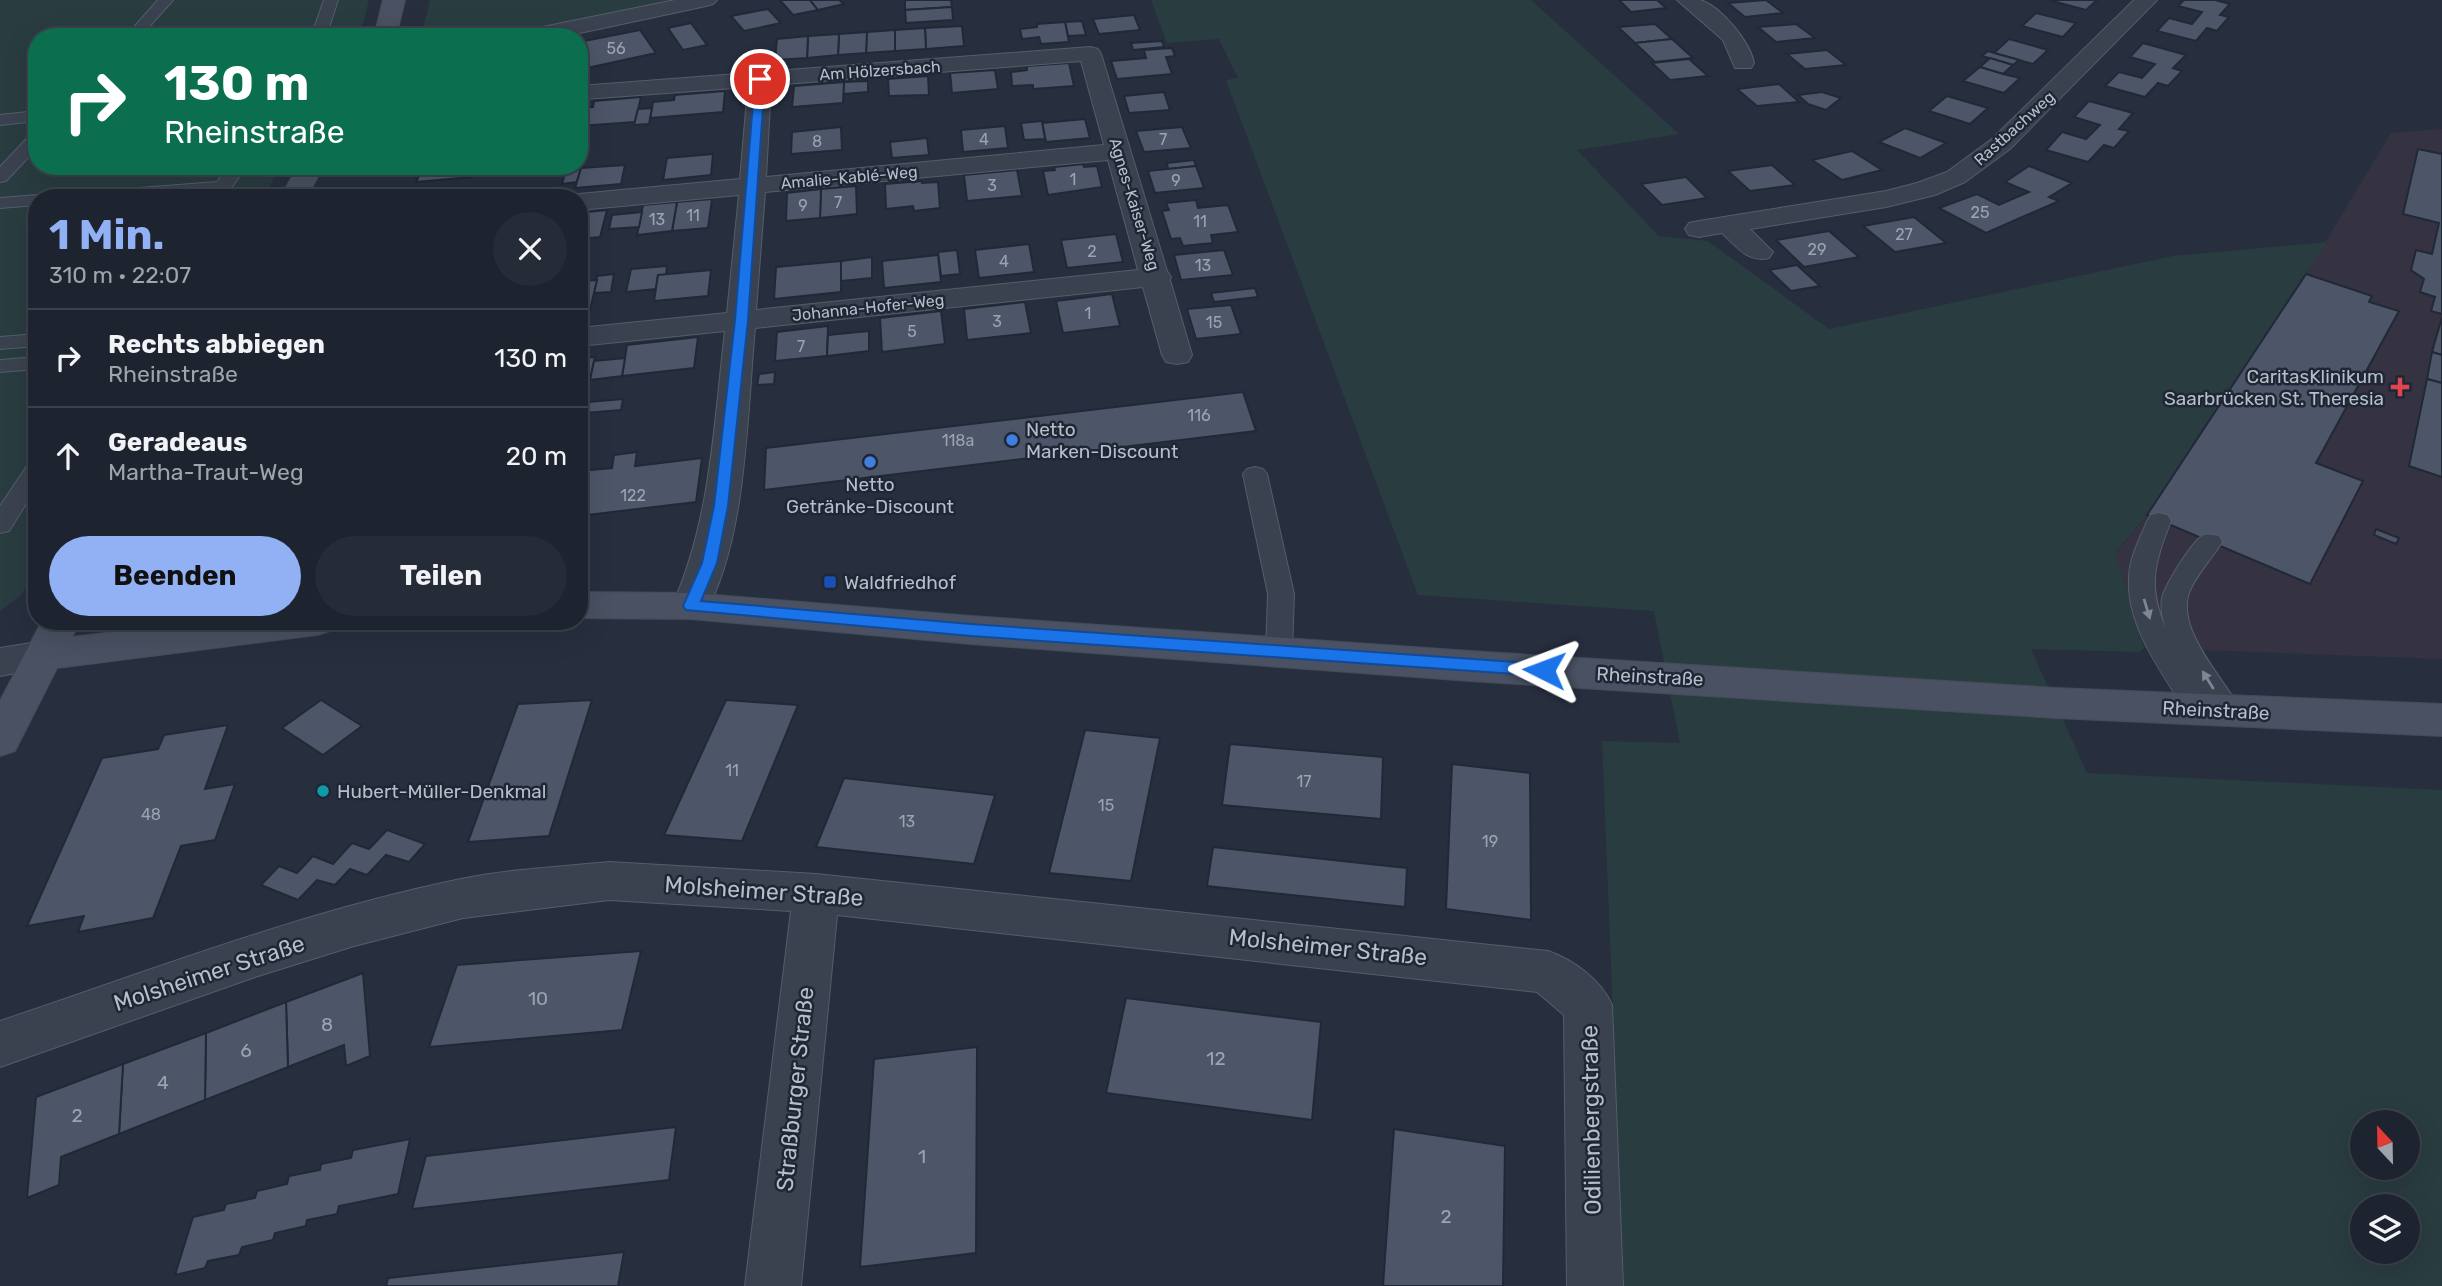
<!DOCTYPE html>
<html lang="de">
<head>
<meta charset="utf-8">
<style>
	:root { --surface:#1d232f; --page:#252b37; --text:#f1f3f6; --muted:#a0a4aa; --line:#3b404b; --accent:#92b1f4 }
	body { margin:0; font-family:Rubik,sans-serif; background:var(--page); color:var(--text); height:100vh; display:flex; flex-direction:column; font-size:26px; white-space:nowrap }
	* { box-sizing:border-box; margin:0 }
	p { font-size:23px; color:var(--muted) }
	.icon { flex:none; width:38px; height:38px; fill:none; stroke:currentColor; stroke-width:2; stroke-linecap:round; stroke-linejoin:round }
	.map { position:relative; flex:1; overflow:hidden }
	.panel { position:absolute; left:28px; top:189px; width:560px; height:441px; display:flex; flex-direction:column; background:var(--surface); border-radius:28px; box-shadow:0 7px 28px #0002,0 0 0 2px var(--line) }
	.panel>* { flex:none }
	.top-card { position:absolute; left:28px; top:28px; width:560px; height:147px; border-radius:28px; box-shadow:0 7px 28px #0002,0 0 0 2px var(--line); background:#0b6e4f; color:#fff; overflow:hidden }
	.needle { width:46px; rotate:338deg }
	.fabs { position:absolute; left:2350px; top:1110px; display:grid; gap:14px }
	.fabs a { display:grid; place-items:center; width:70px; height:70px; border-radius:50%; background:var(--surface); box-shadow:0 7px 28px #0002,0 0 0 2px var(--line); font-size:35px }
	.pin { position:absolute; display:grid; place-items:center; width:60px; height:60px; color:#fff; margin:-30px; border:4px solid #fff; border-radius:50%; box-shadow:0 2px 7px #0007 }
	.me { position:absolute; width:77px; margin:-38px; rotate:273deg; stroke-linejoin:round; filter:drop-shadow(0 0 5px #0008) }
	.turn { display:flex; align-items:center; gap:24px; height:147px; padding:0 21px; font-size:32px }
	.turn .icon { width:91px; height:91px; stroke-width:2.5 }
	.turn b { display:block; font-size:49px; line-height:60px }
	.round { display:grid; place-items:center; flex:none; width:74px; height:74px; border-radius:37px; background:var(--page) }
	.overview { display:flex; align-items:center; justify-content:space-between; height:119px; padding:0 21px }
	h1 { font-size:42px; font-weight:700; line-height:52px; color:var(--accent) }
	.primary-button { display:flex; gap:14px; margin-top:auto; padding:14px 21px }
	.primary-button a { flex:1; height:80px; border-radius:42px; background:var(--accent); color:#111; font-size:28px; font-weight:700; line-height:80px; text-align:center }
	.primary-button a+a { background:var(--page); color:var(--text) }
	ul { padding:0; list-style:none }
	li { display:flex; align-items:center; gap:21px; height:98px; padding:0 21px; border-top:2px solid var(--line) }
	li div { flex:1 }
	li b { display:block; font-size:26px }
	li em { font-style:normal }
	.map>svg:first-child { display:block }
</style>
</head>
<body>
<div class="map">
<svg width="2442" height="1286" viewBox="0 0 2442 1286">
	<rect width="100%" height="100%" fill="#272f3f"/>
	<polygon fill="#353241" points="2442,129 2442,659 2144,648 2116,553 2147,515 2309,584 2363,481 2316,463 2398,311 2369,302 2372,295 2306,274 2391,133"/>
	<g fill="#293c40" fill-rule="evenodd">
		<polygon points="0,0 369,0 364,20 356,37 37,37 37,166 282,166 262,198 37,198 37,570 20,596 0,611"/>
		<polygon points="430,0 682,0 502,37 421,37"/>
		<path d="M1151,0H1531L1679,134L1577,150L1659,236L1708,241L1829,329L2173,256L2327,242L2147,515L2116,552L2144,648L2139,652L2031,649L2087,773L2442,790V1286H1624L1602,741L1680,743L1654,611L1418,595L1226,80L1238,78L1219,39L1167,43ZM2362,1122H2408V1167H2362ZM2362,1206H2408V1251H2362Z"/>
	</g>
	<g fill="#4d5668" stroke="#212937" stroke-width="2">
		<polygon points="780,0 810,0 818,10 793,15"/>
		<polygon points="810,0 839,0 844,4 818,10"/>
		<polygon points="905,0 951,0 952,7 905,10"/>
		<polygon points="1619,0 1657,0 1666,8 1631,12"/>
		<polygon points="1766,0 1783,13 1745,17 1728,3"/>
		<polygon points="2054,0 2097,0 2086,10 2052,1"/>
		<polygon points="2184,0 2215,0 2230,4 2220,15 2229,17 2217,31 2207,28 2196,41 2157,31 2169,18 2192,24 2202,12 2178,6"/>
		<polygon points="952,7 953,20 906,23 905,10"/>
		<polygon points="768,9 781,23 744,31 731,16"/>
		<polygon points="2036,13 2076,23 2063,37 2022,26"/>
		<polygon points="1134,15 1140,30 1099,34 1093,19"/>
		<polygon points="1082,21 1086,35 1068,36 1065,22"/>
		<polygon points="1065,22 1069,42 1041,44 1039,37 1022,39 1020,29 1037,27 1037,24"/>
		<polygon points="691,23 707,45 683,50 668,28"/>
		<polygon points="1655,24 1672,39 1635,43 1618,27"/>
		<polygon points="1796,24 1815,38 1776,42 1758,27"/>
		<polygon points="962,26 964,46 926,49 925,28"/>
		<polygon points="925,28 926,49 895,51 895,30"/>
		<polygon points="640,30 656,53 587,68 579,55 579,42"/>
		<polygon points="895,30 895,51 866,53 867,32"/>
		<polygon points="867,32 866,53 838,55 839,34"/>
		<polygon points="839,34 838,55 807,58 808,36"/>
		<polygon points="808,36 807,58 775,60 777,39"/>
		<polygon points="1672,39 1693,58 1655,62 1635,43"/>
		<polygon points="2009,39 2048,50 2033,64 1994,53"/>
		<polygon points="1162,41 1164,47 1133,50 1131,43"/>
		<polygon points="2143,43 2186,55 2173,68 2182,71 2168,86 2158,83 2145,97 2105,86 2119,72 2142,78 2155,64 2130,57"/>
		<polygon points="1172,48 1175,56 1166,57 1172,74 1117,79 1111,61 1146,58 1144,50"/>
		<polygon points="1827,50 1846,65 1805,69 1787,54"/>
		<polygon points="1988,51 1994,53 2019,60 2013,65 1982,56"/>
		<polygon points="1990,58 2013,65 2003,74 1980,67"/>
		<polygon points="1689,59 1708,76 1670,80 1652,63"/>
		<polygon points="1069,63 1074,86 1033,89 1033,85 1012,86 1011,72 1027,70 1027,66"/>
		<polygon points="1980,67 2003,74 2020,78 2004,93 1963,81"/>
		<polygon points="995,70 998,89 952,93 950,73"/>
		<polygon points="928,76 929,95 889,96 888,79"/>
		<polygon points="868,81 868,92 843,94 844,82"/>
		<polygon points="844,82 843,103 792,107 794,86"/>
		<polygon points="1779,84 1799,102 1757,106 1737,89"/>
		<polygon points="725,91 723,112 650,118 653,102 674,100 675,95"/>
		<polygon points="1164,92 1170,110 1129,113 1124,96"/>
		<polygon points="1822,92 1841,98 1826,110 1808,104 1798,95"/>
		<polygon points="1947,96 1988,108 1970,124 1929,111"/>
		<polygon points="641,97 635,122 579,126 579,108 593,107 594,101"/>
		<polygon points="2089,101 2133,113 2119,129 2129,131 2114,148 2104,145 2088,162 2046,150 2062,132 2086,139 2100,125 2074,117"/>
		<polygon points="652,108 649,124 634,125 638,109"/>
		<polygon points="1085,119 1090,138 1046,142 1042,123"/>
		<polygon points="1042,121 1045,139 1024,140 1021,123"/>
		<polygon points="1005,126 1008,148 963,152 961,130"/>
		<polygon points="841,127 842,150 791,154 792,132"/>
		<polygon points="1182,127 1191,148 1144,152 1136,131"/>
		<polygon points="1905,128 1946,143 1920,158 1879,142"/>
		<polygon points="927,138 929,155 892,158 890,142"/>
		<polygon points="2418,149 2442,154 2442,314 2431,311 2435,297 2420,292 2424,279 2411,270 2416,250 2432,254 2439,223 2403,214"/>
		<polygon points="1852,151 1882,170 1842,180 1812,160"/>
		<polygon points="713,154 711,175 663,180 667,158"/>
		<polygon points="1194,160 1196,166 1168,169 1167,163"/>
		<polygon points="579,164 582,164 577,182 562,184 567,166"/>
		<polygon points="1083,164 1084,167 1097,166 1102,187 1048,195 1043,171 1055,170 1054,167"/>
		<polygon points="625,165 621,184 575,188 581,168"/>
		<polygon points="1772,165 1795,185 1750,191 1728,171"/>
		<polygon points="454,166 475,166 471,177 416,182 422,169"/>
		<polygon points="1196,166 1204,188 1155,193 1148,171"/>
		<polygon points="2029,166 2072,183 2049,197 2059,201 1986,233 1939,208 1977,194 1999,205 2017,197 2029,192 2005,182"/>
		<polygon points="1017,170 1022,196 967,201 964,175"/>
		<polygon points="1686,177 1707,198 1662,205 1641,184"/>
		<polygon points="922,181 922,183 938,182 940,208 914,211 913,206 886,209 885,184"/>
		<polygon points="856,186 857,214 820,218 821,189"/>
		<polygon points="821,189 820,218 786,221 787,193"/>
		<polygon points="463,192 461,198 408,198 408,197"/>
		<polygon points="712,199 708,228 672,231 677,202"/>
		<polygon points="1196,200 1198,208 1228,205 1238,232 1211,235 1213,243 1183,246 1180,238 1171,239 1162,211 1169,210 1166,203"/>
		<polygon points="677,202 672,231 637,235 643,205"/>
		<polygon points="607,210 600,237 579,239 579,213"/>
		<polygon points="642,212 639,227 609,229 612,215"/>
		<polygon points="1914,217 1946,243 1895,252 1863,226"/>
		<polygon points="1829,231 1859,257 1804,267 1776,240"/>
		<polygon points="1116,234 1123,262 1067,268 1061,240"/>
		<polygon points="1029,244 1034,272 979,278 975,250"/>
		<polygon points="957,250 960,274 941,276 938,252"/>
		<polygon points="1224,250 1233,275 1181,280 1174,255"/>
		<polygon points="938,255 941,282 884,288 882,261"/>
		<polygon points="872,257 872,278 841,281 841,261"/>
		<polygon points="841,261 841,292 774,299 776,267"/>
		<polygon points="1797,265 1820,286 1791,291 1769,270"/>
		<polygon points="667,266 666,275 658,275 656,289 626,292 631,269"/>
		<polygon points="711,270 708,296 654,301 658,275"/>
		<polygon points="614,274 611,292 594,293 597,276"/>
		<polygon points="2306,274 2372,296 2369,302 2399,311 2316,463 2363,481 2310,584 2147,515"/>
		<polygon points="597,280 590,310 579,312 579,281"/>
		<polygon points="1255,288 1258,297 1214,302 1211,293"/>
		<polygon points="1112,294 1120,326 1063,333 1056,301"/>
		<polygon points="1025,302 1031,333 967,340 964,309"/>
		<polygon points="1231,305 1241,334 1196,339 1187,309"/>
		<polygon points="941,311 945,344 882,352 880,318"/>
		<polygon points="2442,317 2442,355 2432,352"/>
		<polygon points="828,326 827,356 775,361 777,332"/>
		<polygon points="869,331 869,351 827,356 828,335"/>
		<polygon points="698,337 694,368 622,376 627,345"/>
		<polygon points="2432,352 2442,355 2442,383 2427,379"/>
		<polygon points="595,357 590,380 579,381 581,358"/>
		<polygon points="625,358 622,376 590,380 594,361"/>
		<polygon points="775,372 774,384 757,385 759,374"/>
		<polygon points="2427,379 2442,383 2442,477 2409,466"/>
		<polygon points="1243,392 1256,431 764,490 766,448"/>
		<polygon points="623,399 621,410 585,413 588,402"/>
		<polygon points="637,452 635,466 702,458 696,502 579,516 579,471 612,468 614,455"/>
		<polygon points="2376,529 2399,538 2396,544 2374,535"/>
		<polygon points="321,700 362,726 323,755 282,728"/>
		<polygon points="592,700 549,836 468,842 518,704"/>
		<polygon points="726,700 798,705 742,841 664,835"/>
		<polygon points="228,725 205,789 235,784 215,840 181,846 153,918 78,932 84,916 27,926 102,758 158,749 164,735"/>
		<polygon points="1085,730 1160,738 1131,881 1049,873"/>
		<polygon points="1230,744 1383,757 1381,819 1222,805"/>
		<polygon points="1452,764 1530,773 1531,920 1446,909"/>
		<polygon points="844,778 995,795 974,864 816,847"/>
		<polygon points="387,830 425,844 409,862 386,855 367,875 350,869 335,885 317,880 298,900 261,885 279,866 297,873 313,856 333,864 352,843 369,849"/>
		<polygon points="1213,847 1407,868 1405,907 1207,886"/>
		<polygon points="641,951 622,1030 429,1047 457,965"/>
		<polygon points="363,973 370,1056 346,1066 344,1045 288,1067 286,1002"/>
		<polygon points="1126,998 1321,1022 1312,1120 1106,1093"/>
		<polygon points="286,1002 288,1067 205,1100 206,1033"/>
		<polygon points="206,1033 205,1100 119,1134 123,1064"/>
		<polygon points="977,1047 976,1253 860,1267 874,1059"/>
		<polygon points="123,1064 119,1134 61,1157 59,1185 27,1198 36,1097"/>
		<polygon points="676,1127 669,1180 412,1209 426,1156"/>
		<polygon points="1394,1129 1505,1146 1503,1286 1383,1286"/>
		<polygon points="410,1139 398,1194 339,1206 337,1214 307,1220 306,1226 275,1233 273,1240 242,1247 239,1255 208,1261 205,1268 175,1275 193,1217 224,1210 226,1204 255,1198 257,1191 287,1184 289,1176 320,1170 321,1164 351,1158 353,1150"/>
		<polygon points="624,1252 618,1286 386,1286 388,1278"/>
	</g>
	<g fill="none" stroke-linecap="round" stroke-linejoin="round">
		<g stroke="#555d6a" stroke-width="2">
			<g id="lane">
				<polygon points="158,0 173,0 140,37 125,37"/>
				<polygon points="324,0 338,0 326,37 311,37"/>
				<polygon points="37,111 37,121 0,125 0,115"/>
				<polygon points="37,133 37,148 6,181 0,182 0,167 31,134"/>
				<polygon points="229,166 247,166 224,198 206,198 209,193 150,198 65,198 74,193 217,182"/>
				<polygon points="37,195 44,198 37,198 37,205 0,208 0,198"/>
				<polygon points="37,334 37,346 0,349 0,337"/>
				<polygon points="37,357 37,369 0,372 0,360"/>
				<polygon points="37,461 37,486 9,531 0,533 0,506 29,463"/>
				<polygon points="1255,467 1263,469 1267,474 1294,594 1292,652 1288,659 1279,662 1270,659 1266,652 1268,594 1243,474 1247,469"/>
				<path d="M2159,513L2167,515L2171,521C2154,564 2147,587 2167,631C2163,621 2160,609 2162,598C2165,585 2191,543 2202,536C2207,533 2213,535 2219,536L2222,542C2212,559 2196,574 2189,593C2176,630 2224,679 2241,710L2237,717C2225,721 2219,720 2212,710L2209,716L2199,720L2189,716C2165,677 2126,627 2129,578C2129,558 2140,539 2147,521L2151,515Z"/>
			</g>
		</g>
		<g stroke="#555d6a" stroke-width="2">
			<g id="street">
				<polygon points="675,0 717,0 713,4 706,6 561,37 517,37 520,32 528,30"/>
				<path d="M1677,0C1684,0 1694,0 1700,0C1721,6 1750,42 1754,63L1751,68H1735L1723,40Z"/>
				<path d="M2134,0H2157L2010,149L1965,182L1935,195L1886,207L1750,229L1773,252L1769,258C1748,263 1737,247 1722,233L1699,237L1689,235L1685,229L1689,223L1699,221L1886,191L1917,183L1947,172L1992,139Z"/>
				<path d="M1090,47L1098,49L1101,54L1167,271L1171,277L1170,280L1192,355L1188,362L1177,364L1166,362L1162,355L1143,287L755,328C747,413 747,541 704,615L691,619L678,615L672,606C711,520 714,423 725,331L579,346V328L727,313L739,195L579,210V198H569L579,194L740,179L748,87L585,99L579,98V86ZM1081,61L1104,145L766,177L771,85ZM1108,160L1138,270L756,310L765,192Z"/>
				<polygon points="44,641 58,645 63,655 58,665 0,676 0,648"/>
				<path d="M609,862L816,874L1548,951C1574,960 1601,980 1612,1005L1623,1286H1567L1564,1015L1537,992L837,915L801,1286H745L791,911L609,900L463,918L354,946L255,977L0,1067V1021C152,970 304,911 461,879C509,869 560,867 609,862Z"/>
			</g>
		</g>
		<g stroke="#444b58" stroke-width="2">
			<g id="secondary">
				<polygon points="383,0 405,0 396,37 374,37"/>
				<polygon points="298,166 324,166 306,198 280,198"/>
				<polygon points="579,592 691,593 971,616 1470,651 2056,688 2442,704 2442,736 2056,718 1470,681 971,644 691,619 579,618"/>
				<polygon points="42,621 80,621 72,637 203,621 336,621 330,631 317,635 57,668 15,751 0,756 0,701"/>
			</g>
		</g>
		<use href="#lane" fill="#3b424f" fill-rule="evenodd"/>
		<use href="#street" fill="#3b424f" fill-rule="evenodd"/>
		<use href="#secondary" fill="#495162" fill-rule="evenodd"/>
	</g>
	<defs><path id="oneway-solid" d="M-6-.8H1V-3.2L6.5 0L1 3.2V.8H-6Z" transform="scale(1.75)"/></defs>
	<g fill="#7f8693">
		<use href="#oneway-solid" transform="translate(2147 609) rotate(73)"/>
		<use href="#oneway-solid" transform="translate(2208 680) rotate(-122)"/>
	</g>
	<polygon fill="#1a73e8" stroke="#114b97" stroke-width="2" points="760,76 765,79 748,320 728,506 717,563 701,601 971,624 1544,664 1552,670 1550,674 1544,676 971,636 686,610 683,606 702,563 714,506 735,320 755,79"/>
	<path fill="#e0444e" stroke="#1f2735" stroke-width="2.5" d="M2396.5 376.5h7v7h7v7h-7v7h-7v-7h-7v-7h7z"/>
	<g fill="#3f7fe0" stroke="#1f2735" stroke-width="2.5">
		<circle cx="1012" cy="440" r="7"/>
		<circle cx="870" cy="462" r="7"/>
	</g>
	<rect fill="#1a4fb4" stroke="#1f2735" stroke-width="2.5" x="823" y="575" width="14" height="14" rx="3.5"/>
	<circle fill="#0f9aa8" stroke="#1f2735" stroke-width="2.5" cx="323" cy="791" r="7"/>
	<g text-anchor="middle" stroke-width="5" stroke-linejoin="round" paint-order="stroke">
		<g font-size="16" fill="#9ca3b2">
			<text x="616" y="54">56</text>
			<text x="984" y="145">4</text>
			<text x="1163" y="145">7</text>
			<text x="817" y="147">8</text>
			<text x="1073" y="185">1</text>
			<text x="1176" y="186">9</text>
			<text x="992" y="191">3</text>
			<text x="838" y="208">7</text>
			<text x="803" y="211">9</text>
			<text x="1980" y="218">25</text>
			<text x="693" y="221">11</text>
			<text x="657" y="225">13</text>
			<text x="1200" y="227">11</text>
			<text x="1904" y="240">27</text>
			<text x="1817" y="255">29</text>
			<text x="1092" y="257">2</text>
			<text x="1004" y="267">4</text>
			<text x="1203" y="271">13</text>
			<text x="1088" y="319">1</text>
			<text x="997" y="327">3</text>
			<text x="1214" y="328">15</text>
			<text x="912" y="337">5</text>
			<text x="801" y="352">7</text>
			<text x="1199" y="421">116</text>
			<text x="958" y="446">118a</text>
			<text x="633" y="501">122</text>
			<text x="732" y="776">11</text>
			<text x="1304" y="787">17</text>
			<text x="1106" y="811">15</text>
			<text x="151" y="820">48</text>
			<text x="907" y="827">13</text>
			<text x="1490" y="847">19</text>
		</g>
		<g font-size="16" fill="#b7bdca" stroke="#1f2735">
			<text transform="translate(880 70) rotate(-4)" y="6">Am Hölzersbach</text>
			<text transform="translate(2014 128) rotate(-42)" y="6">Rastbachweg</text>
			<text transform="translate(849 177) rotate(-5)" y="6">Amalie-Kablé-Weg</text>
			<text transform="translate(1135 204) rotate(73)" y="6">Agnes-Kaiser-Weg</text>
			<text transform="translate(868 307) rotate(-6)" y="6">Johanna-Hofer-Weg</text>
		</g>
		<g font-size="19" fill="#b7bdca" stroke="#1f2735" text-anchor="start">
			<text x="2384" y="383" text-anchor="end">CaritasKlinikum<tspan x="2384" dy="22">Saarbrücken St. Theresia</tspan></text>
			<text x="1026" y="436">Netto<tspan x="1026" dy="22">Marken-Discount</tspan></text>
			<text x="870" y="491" text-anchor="middle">Netto<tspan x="870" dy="22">Getränke-Discount</tspan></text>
			<text x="844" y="589">Waldfriedhof</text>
			<text x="337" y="798">Hubert-Müller-Denkmal</text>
		</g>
		<g font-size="19" fill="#b7bdca" stroke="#1f2735">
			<text transform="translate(1650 676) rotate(3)" y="7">Rheinstraße</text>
			<text transform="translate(2216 710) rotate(3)" y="7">Rheinstraße</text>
		</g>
		<g font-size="19" fill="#9ca3b2">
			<text x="538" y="1005">10</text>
			<text x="327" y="1031">8</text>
			<text x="246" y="1057">6</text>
			<text x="1216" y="1065">12</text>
			<text x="163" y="1089">4</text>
			<text x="77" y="1122">2</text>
			<text x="922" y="1163">1</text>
			<text x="1446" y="1223">2</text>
		</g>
		<g font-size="23" fill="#b7bdca" stroke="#1f2735">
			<text transform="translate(764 891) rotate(4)" y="8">Molsheimer Straße</text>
			<text transform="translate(1328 947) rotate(6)" y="8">Molsheimer Straße</text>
			<text transform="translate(209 973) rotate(-18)" y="8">Molsheimer Straße</text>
			<text transform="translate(795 1089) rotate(-84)" y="8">Straßburger Straße</text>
			<text transform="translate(1591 1120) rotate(-91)" y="8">Odilienbergstraße</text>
		</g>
	</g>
</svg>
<div class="fabs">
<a><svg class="needle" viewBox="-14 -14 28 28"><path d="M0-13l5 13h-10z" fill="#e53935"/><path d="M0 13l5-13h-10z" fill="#a0a4aa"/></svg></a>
<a><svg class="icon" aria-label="layers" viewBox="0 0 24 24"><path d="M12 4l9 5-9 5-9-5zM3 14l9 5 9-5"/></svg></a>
</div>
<div class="pin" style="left:760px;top:79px;background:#d93025"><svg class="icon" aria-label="arrive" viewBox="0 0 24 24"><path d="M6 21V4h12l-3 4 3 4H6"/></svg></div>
<svg class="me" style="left:1544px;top:670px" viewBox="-20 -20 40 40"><path d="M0-17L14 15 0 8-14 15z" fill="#1a73e8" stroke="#fff" stroke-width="4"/></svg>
<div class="top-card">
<div class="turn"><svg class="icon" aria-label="right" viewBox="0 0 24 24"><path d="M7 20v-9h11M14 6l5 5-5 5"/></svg><div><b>130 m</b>Rheinstraße</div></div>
</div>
<section class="panel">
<div class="overview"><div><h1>1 Min.</h1><p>310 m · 22:07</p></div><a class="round"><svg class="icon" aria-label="close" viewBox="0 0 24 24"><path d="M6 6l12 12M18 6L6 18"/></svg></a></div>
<ul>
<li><svg class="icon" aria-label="right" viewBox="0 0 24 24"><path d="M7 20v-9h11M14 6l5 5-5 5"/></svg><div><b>Rechts abbiegen</b><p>Rheinstraße</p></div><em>130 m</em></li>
<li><svg class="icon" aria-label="ahead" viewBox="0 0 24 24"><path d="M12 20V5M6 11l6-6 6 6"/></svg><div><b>Geradeaus</b><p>Martha-Traut-Weg</p></div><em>20 m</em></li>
</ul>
<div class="primary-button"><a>Beenden</a><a>Teilen</a></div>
</section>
</div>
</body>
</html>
